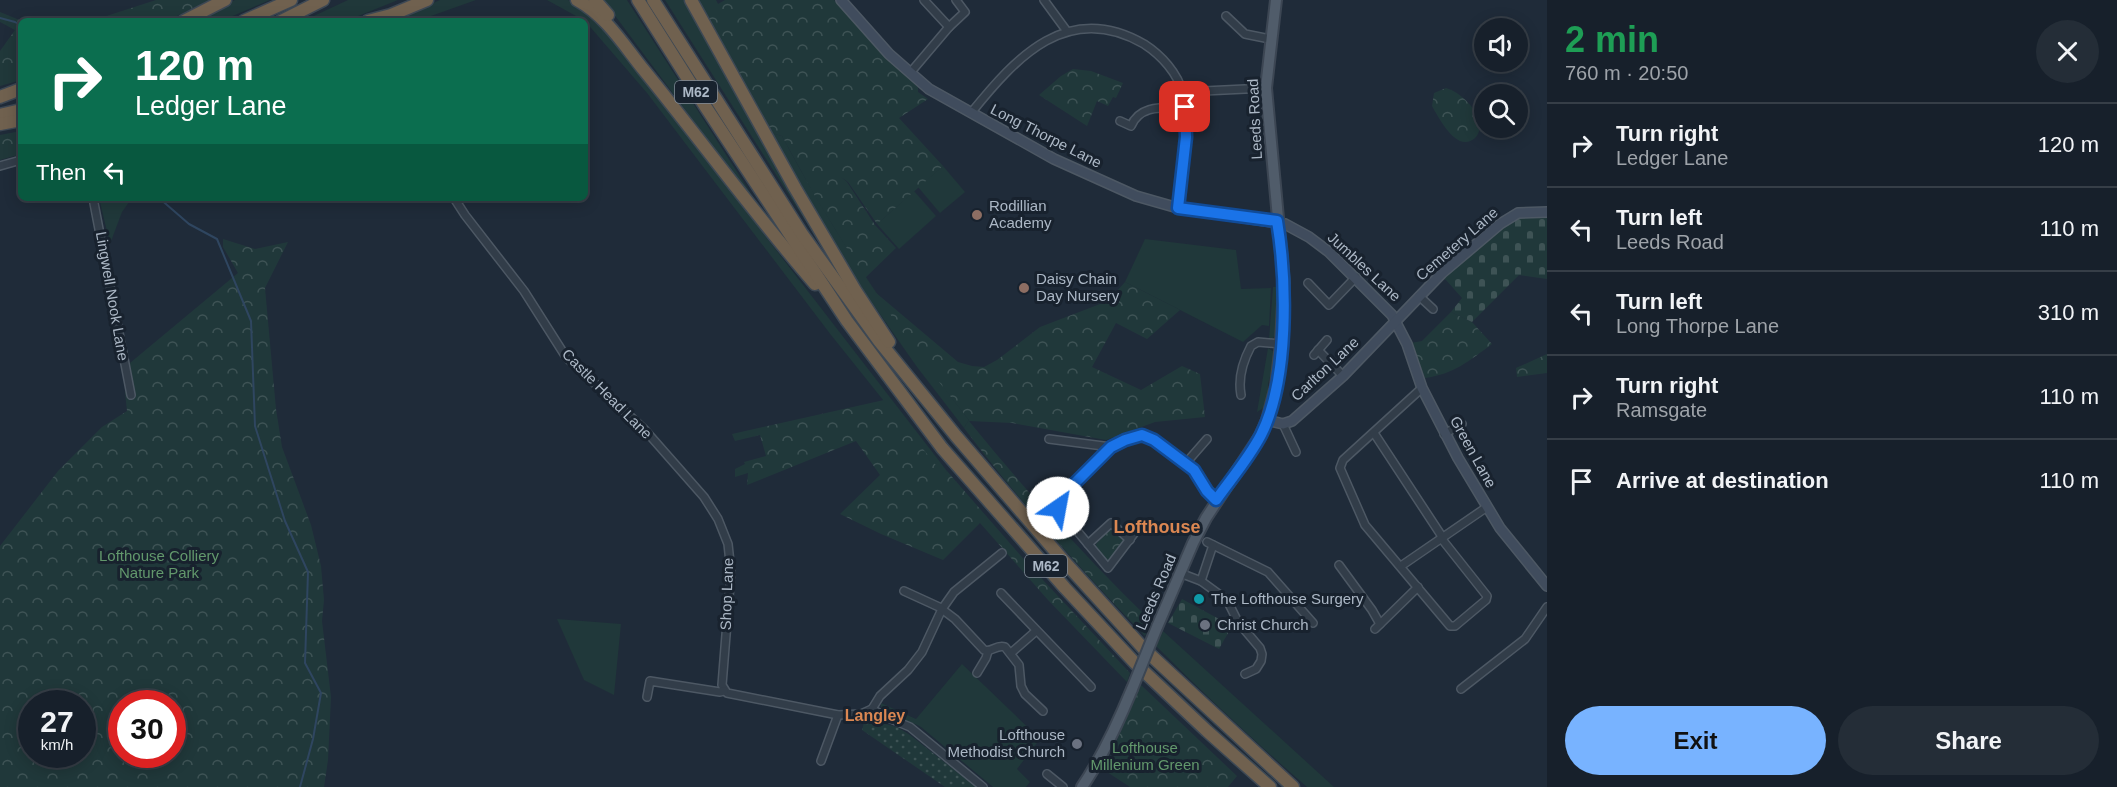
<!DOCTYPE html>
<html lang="en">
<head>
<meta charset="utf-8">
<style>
	:root { --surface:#17202b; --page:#242d37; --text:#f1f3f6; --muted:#9ea3a9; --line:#363e47; --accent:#78b3ff }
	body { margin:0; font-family:Helvetica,sans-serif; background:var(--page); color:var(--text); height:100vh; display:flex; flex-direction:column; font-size:22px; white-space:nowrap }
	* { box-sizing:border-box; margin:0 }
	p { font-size:20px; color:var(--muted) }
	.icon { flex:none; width:33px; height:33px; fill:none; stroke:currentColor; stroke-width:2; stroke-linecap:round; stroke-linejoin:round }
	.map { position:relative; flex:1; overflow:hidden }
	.details { display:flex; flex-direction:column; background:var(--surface); width:570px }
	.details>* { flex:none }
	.hud { position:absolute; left:18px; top:18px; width:570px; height:183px; border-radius:9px; box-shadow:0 3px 15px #0003,0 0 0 2px var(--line); background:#0b6e4f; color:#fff; overflow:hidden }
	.fabs { position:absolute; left:1474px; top:18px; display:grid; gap:12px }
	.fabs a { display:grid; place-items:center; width:54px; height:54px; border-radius:50%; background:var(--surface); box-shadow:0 3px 15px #0003,0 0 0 2px var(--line); font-size:30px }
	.speed { position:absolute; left:18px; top:690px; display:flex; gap:12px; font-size:30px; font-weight:700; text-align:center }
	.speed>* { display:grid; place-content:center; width:78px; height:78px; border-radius:50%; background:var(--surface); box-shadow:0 3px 15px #0003,0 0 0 2px var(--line); line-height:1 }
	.speed small { font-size:15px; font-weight:400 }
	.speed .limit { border:9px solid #d22; background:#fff; color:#111 }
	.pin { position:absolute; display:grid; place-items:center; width:51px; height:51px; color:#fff; margin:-26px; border-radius:12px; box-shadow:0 3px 9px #0006 }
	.me { position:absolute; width:66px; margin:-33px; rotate:33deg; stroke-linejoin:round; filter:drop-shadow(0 0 4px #0008) }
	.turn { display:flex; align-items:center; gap:21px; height:126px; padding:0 18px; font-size:27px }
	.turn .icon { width:78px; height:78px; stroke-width:2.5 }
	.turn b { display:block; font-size:42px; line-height:51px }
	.then { display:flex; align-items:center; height:57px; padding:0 18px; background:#0003; gap:12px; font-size:22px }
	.round { display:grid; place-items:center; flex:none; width:63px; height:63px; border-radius:32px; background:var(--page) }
	.overview { display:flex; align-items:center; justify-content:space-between; height:102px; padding:0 18px }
	h1 { font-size:36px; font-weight:800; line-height:45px; color:#1e9e55 }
	.cta { display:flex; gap:12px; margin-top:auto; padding:12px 18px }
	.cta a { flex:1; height:69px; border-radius:36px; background:var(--accent); color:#111; font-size:24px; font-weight:800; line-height:69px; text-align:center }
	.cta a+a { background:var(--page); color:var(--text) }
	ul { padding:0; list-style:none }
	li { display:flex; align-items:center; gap:18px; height:84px; padding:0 18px; border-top:2px solid var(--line) }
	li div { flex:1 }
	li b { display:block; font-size:22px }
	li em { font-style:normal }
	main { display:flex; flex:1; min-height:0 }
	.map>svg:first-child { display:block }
</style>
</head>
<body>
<main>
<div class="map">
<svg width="1547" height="787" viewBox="0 0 1547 787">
	<defs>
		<pattern id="forest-crowns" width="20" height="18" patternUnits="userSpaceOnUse" patternTransform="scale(1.5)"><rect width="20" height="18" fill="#20383a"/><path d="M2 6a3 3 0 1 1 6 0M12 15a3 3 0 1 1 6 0" fill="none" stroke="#3e5355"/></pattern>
		<pattern id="cemetery-stones" width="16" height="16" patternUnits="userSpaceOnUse" patternTransform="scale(1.5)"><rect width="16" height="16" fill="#20383a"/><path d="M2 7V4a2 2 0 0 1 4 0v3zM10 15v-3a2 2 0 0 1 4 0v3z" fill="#3e5355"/></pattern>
		<pattern id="garden-dots" width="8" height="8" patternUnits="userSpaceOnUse" patternTransform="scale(1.5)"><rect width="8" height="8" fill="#20383a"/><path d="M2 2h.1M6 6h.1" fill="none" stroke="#3e5355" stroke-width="1.8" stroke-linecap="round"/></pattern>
	</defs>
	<rect width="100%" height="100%" fill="#1f2b39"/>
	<g fill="#20383a">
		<polygon points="235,0 270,0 221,21 194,21"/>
		<polygon points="348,0 398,0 346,21 303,21"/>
		<polygon points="440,0 476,0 417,21 390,21"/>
		<polygon points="547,0 568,0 583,8 599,21 947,471 943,475 831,335 647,93 585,21"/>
		<polygon points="602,0 627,0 771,225 613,13"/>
		<polygon points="665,0 685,0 817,236 815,236"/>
		<path d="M772,133L782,136C837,239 898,329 969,420L964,428L917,367L849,270Z"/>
		<polygon points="943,166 965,192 940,213 918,187"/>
		<polygon points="914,191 936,216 899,249 877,224"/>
		<polygon points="99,198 132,198 122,212 110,244"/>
		<polygon points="1145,239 1236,250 1241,289 1271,288 1269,326 1262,325 1243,342 1125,282"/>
		<polygon points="1273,287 1277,287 1277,333 1273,338 1269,339"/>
		<polygon points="1268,348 1274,352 1275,358 1268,384 1268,398 1265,407 1257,412"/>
		<polygon points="557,619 621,624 614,695 584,680"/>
		<path d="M1163,631L1334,787H1307C1255,742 1205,695 1156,646Z"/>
		<path d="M962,664L1040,739L1017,769L1030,782L1026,787H993L921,727C909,720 890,718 881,708V703L916,719Z"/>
	</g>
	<g fill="url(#forest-crowns)" fill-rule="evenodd">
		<polygon points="156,0 209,0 167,21 91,21"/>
		<polygon points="699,0 716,0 718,4 725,0 834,0 900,70 918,87 918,92 928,99 899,118 943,166 877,224 848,182 841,177 847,182 875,225 896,248 865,278 815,196 782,136 772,133"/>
		<polygon points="0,12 22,21 21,80 0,86 0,51 15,30 0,22"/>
		<polygon points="1073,69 1091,71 1123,83 1116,98 1113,97 1108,106 1097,101 1087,126 1039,95 1061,76"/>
		<path d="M1446,88C1460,92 1479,110 1480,125C1480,130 1478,135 1475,138C1457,154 1439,118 1432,106L1434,93Z"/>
		<polygon points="21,131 21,154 0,160 0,135"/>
		<path d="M223,239L255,249L288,242L265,288L276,409L282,447L311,525L321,566L324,600L322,621L331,697L328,760L324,787H0V546L58,471L102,427L127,411L125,392L130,363L238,273L223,247ZM32,704H82V754H32ZM122,704H172V754H122Z"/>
		<path d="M1125,282L1180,310L1147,339L1116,323L1092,367L1141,390L1182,366L1200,374L1205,417L1155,422L1106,440L1012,423L969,421C1026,491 1086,558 1151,621L1145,636C1081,570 1020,502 964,428L969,420L921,359L875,292L958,362L972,366L984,367L997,360L1040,327L1108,301Z"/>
		<path d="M1451,312L1472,322L1492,344C1469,361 1454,374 1425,378L1411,343L1422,341Z"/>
		<polygon points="1547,354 1547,373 1517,377 1516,368"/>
		<polygon points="884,400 943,474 947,471 1028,564 1130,673 1127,682 1048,600 980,523 943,560 881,534 840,514 880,475 856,441 747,485 748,473 735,477 735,469 745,464 744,462 766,456 760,435 735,441 732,434"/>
		<polygon points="1110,529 1113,529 1125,540 1113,558 1106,561 1097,551 1096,544"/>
		<polygon points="1141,685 1237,776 1228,787 1130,787 1104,770"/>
	</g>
	<g fill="url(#cemetery-stones)">
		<polygon points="1520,216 1547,216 1547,279 1519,275 1472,322 1451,312 1462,298 1446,280 1442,279 1498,230"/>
		<polygon points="1182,599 1232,626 1219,649 1168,623"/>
	</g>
	<polygon fill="url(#garden-dots)" points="865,719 897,727 910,735 976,787 945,787 862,730"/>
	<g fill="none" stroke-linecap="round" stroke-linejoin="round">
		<g stroke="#2f4660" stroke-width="2">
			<polyline points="0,18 15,22 20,25 21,31"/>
			<polyline points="159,198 189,224 217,239 251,321 255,426 285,521 308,572 305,663 321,693 313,739 300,787"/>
		</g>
		<g stroke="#4d5864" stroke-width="10">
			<g id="street">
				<polyline points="924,0 949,27"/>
				<polyline points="1044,0 1066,30"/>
				<polyline points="1226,16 1245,34 1270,39"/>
				<polyline points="910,73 949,27 965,12 956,0"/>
				<polyline points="1183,92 1266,88"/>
				<path d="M971,113C1016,57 1068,0 1144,44C1161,55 1178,73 1183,94C1191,131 1184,171 1178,208"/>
				<path d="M1120,121L1131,126C1140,104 1165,108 1185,107"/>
				<polyline points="0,166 21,160"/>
				<polyline points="93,198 131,395"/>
				<polyline points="454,198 465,215 524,291 566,357 645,430 704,497 718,519 728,544 731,572 722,685 727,693 838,715 861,714 872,709 880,696 908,670 922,652 942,609 954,592 1002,553"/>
				<polyline points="1308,283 1329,305 1356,277"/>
				<polyline points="1419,296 1433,309"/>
				<polyline points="1318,350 1343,376"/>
				<polyline points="1314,355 1327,340"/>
				<polyline points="1422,388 1343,460 1340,468 1365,525 1450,626 1455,626 1486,600 1487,596 1441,538"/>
				<path d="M1241,395C1238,379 1243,361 1251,346L1258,342L1281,344"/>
				<polyline points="1283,424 1296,452"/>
				<polyline points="1374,433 1443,538"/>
				<polyline points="1444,434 1462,424"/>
				<polyline points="1049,439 1111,447"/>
				<polyline points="1186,463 1207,439"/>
				<polyline points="1139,527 1108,568 1058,508 1057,504 1060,498 1111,447 1125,440 1142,435 1154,440 1194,470 1207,491 1216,500"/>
				<polyline points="1207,542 1268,572 1313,623"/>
				<polyline points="1088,544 1111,523 1130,540"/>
				<polyline points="1339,565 1372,610 1380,624"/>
				<polyline points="1401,566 1487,507"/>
				<polyline points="1180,573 1201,581 1213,545"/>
				<polyline points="1201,581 1227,600 1238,622 1260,648 1262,654 1261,661 1256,669 1245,674"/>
				<path d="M904,591L939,607L955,619L984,650C992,653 996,644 1005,647L1019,665L1021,686L1025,694L1043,711"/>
				<polyline points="1001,593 1091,687"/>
				<polyline points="1375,629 1418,587"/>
				<polyline points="1011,653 1036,631"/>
				<polyline points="977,673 986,658 988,651"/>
				<polyline points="1461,689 1525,639 1547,607"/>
				<polyline points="647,697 650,681 720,692 724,691"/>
				<polyline points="872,709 886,717 910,727 983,787"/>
				<polyline points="821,761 838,715"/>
				<polyline points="1047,774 1063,787"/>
			</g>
		</g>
		<g stroke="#4d5864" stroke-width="12">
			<g id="secondary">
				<polyline points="841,0 889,54 929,89 1054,159 1136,196 1178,208 1285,224 1309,237 1329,252 1392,315 1407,344 1422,388 1458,458 1500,528 1547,586"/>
				<polyline points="1267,420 1283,424 1292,421 1343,376 1442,273 1500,224 1518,213 1547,212"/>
			</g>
		</g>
		<g stroke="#3c4653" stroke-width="14">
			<g id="primary">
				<polyline points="1157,627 1193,543 1206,518 1260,436 1267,420 1276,386 1281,344 1284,283 1266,88 1276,0"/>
				<path d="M1082,787C1103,756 1118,723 1132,689"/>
			</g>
		</g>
		<g stroke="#3d4854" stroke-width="15">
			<g id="highway">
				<path d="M577,0C606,16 623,44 643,69C701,140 754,214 815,284"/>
				<polyline points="595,0 608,15"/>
				<polyline points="638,0 705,106 847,321 942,448 1065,588 1135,663 1207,731 1270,787"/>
				<polyline points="653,0 802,234 879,341 956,436 1062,559 1143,648 1293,787"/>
				<polyline points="691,0 795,188 855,290 889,342"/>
				<polyline points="184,21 225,0"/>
				<polyline points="244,21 291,0"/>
				<polyline points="281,21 323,0"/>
				<polyline points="368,21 391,15 427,0"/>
				<polyline points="0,97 21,89"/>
				<polyline points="0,115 21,110"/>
				<polyline points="0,124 21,120"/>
			</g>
		</g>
		<use href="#street" stroke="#323d49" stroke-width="7"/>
		<use href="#secondary" stroke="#404c5d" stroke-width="9"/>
		<use href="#primary" stroke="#505c6a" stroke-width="10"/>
		<use href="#highway" stroke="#70614f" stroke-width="12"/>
		<g stroke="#3c4653" stroke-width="14" stroke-linecap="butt">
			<polyline id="primary-bridge" points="1132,689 1157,627"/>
		</g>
		<use href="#primary-bridge" stroke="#505c6a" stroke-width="10"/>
	</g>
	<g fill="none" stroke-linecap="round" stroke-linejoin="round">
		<g stroke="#114b97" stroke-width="15">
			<path id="route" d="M1058,508V500L1111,447L1125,440L1142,435L1154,440L1194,470L1207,491L1216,500C1231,479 1249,458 1261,435C1289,380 1287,281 1277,221L1178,208L1186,137L1185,107"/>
		</g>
		<use href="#route" stroke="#1a73e8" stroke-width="10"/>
	</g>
	<g fill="#8d6e63" stroke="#18222e" stroke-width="2">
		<circle cx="977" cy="215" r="6"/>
		<circle cx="1024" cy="288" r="6"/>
	</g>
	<circle fill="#0f9aa8" stroke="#18222e" stroke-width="2" cx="1199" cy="599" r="6"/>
	<g fill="#6b7280" stroke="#18222e" stroke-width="2">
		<circle cx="1205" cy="625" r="6"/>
		<circle cx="1077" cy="744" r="6"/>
	</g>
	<g text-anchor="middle" stroke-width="6" stroke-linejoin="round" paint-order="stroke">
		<g fill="#18222e" stroke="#808b98" stroke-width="1.5">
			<rect x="675" y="81" width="42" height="22" rx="4.5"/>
			<rect x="1025" y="555" width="42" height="22" rx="4.5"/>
		</g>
		<g font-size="14" font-weight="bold" fill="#acb8c6">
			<text x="696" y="97">M62</text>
			<text x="1046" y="571">M62</text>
		</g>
		<g font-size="15" fill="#acb8c6" stroke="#18222e">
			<text transform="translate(1255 119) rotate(-93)" y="5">Leeds Road</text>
			<text transform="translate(1046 136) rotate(27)" y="5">Long Thorpe Lane</text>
			<text transform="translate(1457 244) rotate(-41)" y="5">Cemetery Lane</text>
			<text transform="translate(1364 267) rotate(43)" y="5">Jumbles Lane</text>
			<text transform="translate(112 296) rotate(80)" y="5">Lingwell Nook Lane</text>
			<text transform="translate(1325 369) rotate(-43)" y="5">Carlton Lane</text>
			<text transform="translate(607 394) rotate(45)" y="5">Castle Head Lane</text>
			<text transform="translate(1473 452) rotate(61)" y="5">Green Lane</text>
			<text transform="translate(1156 592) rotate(-67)" y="5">Leeds Road</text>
			<text transform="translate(727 594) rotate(-88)" y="5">Shop Lane</text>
		</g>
		<g font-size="15" fill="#acb8c6" stroke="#18222e" text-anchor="start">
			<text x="989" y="211">Rodillian<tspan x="989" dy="17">Academy</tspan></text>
			<text x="1036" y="284">Daisy Chain<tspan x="1036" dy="17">Day Nursery</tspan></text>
			<text x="1211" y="604">The Lofthouse Surgery</text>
			<text x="1217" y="630">Christ Church</text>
			<text x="1065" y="740" text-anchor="end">Lofthouse<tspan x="1065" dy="17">Methodist Church</tspan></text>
		</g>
		<g font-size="15" fill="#62986c" stroke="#18222e">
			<text x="159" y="561">Lofthouse Colliery<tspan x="159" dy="17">Nature Park</tspan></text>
			<text x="1145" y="753">Lofthouse<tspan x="1145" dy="17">Millenium Green</tspan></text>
		</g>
		<g font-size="16" font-weight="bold" fill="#db8752" stroke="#18222e">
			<text x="875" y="721">Langley</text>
		</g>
		<g font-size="18" font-weight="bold" fill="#db8752" stroke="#18222e">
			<text x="1157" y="533">Lofthouse</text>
		</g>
	</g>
</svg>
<div class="fabs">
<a><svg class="icon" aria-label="sound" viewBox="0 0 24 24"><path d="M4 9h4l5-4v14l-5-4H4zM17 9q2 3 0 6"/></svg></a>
<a><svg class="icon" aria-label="search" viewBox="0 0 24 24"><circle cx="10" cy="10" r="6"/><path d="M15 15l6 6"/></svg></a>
</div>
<div class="speed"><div>27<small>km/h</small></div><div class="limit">30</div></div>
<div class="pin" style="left:1185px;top:107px;background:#d93025"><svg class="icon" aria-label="arrive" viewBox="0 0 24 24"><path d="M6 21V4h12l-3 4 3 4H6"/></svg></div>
<svg class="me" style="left:1058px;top:508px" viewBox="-20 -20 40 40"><circle r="19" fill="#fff"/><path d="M0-13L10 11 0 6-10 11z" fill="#1a73e8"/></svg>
<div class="hud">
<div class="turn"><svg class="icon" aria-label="right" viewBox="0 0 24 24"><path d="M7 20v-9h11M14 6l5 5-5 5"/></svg><div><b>120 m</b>Ledger Lane</div></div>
<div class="then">Then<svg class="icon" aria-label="left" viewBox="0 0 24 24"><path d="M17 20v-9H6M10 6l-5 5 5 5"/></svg></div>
</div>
</div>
<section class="details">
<div class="overview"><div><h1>2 min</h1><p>760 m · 20:50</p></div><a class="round"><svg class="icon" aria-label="close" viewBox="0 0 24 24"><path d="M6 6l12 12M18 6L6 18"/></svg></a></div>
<ul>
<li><svg class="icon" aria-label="right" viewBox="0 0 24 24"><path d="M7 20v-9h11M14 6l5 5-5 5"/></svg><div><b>Turn right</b><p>Ledger Lane</p></div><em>120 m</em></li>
<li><svg class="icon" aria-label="left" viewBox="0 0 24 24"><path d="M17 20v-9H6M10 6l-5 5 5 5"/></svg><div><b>Turn left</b><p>Leeds Road</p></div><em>110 m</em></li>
<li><svg class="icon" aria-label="left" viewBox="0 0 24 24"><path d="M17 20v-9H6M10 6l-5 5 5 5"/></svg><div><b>Turn left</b><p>Long Thorpe Lane</p></div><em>310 m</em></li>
<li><svg class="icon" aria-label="right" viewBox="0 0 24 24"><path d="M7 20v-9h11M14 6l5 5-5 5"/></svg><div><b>Turn right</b><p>Ramsgate</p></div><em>110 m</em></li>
<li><svg class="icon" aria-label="arrive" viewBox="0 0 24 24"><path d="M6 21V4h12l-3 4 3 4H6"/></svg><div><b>Arrive at destination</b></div><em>110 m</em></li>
</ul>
<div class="cta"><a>Exit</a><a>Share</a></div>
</section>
</main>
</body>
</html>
